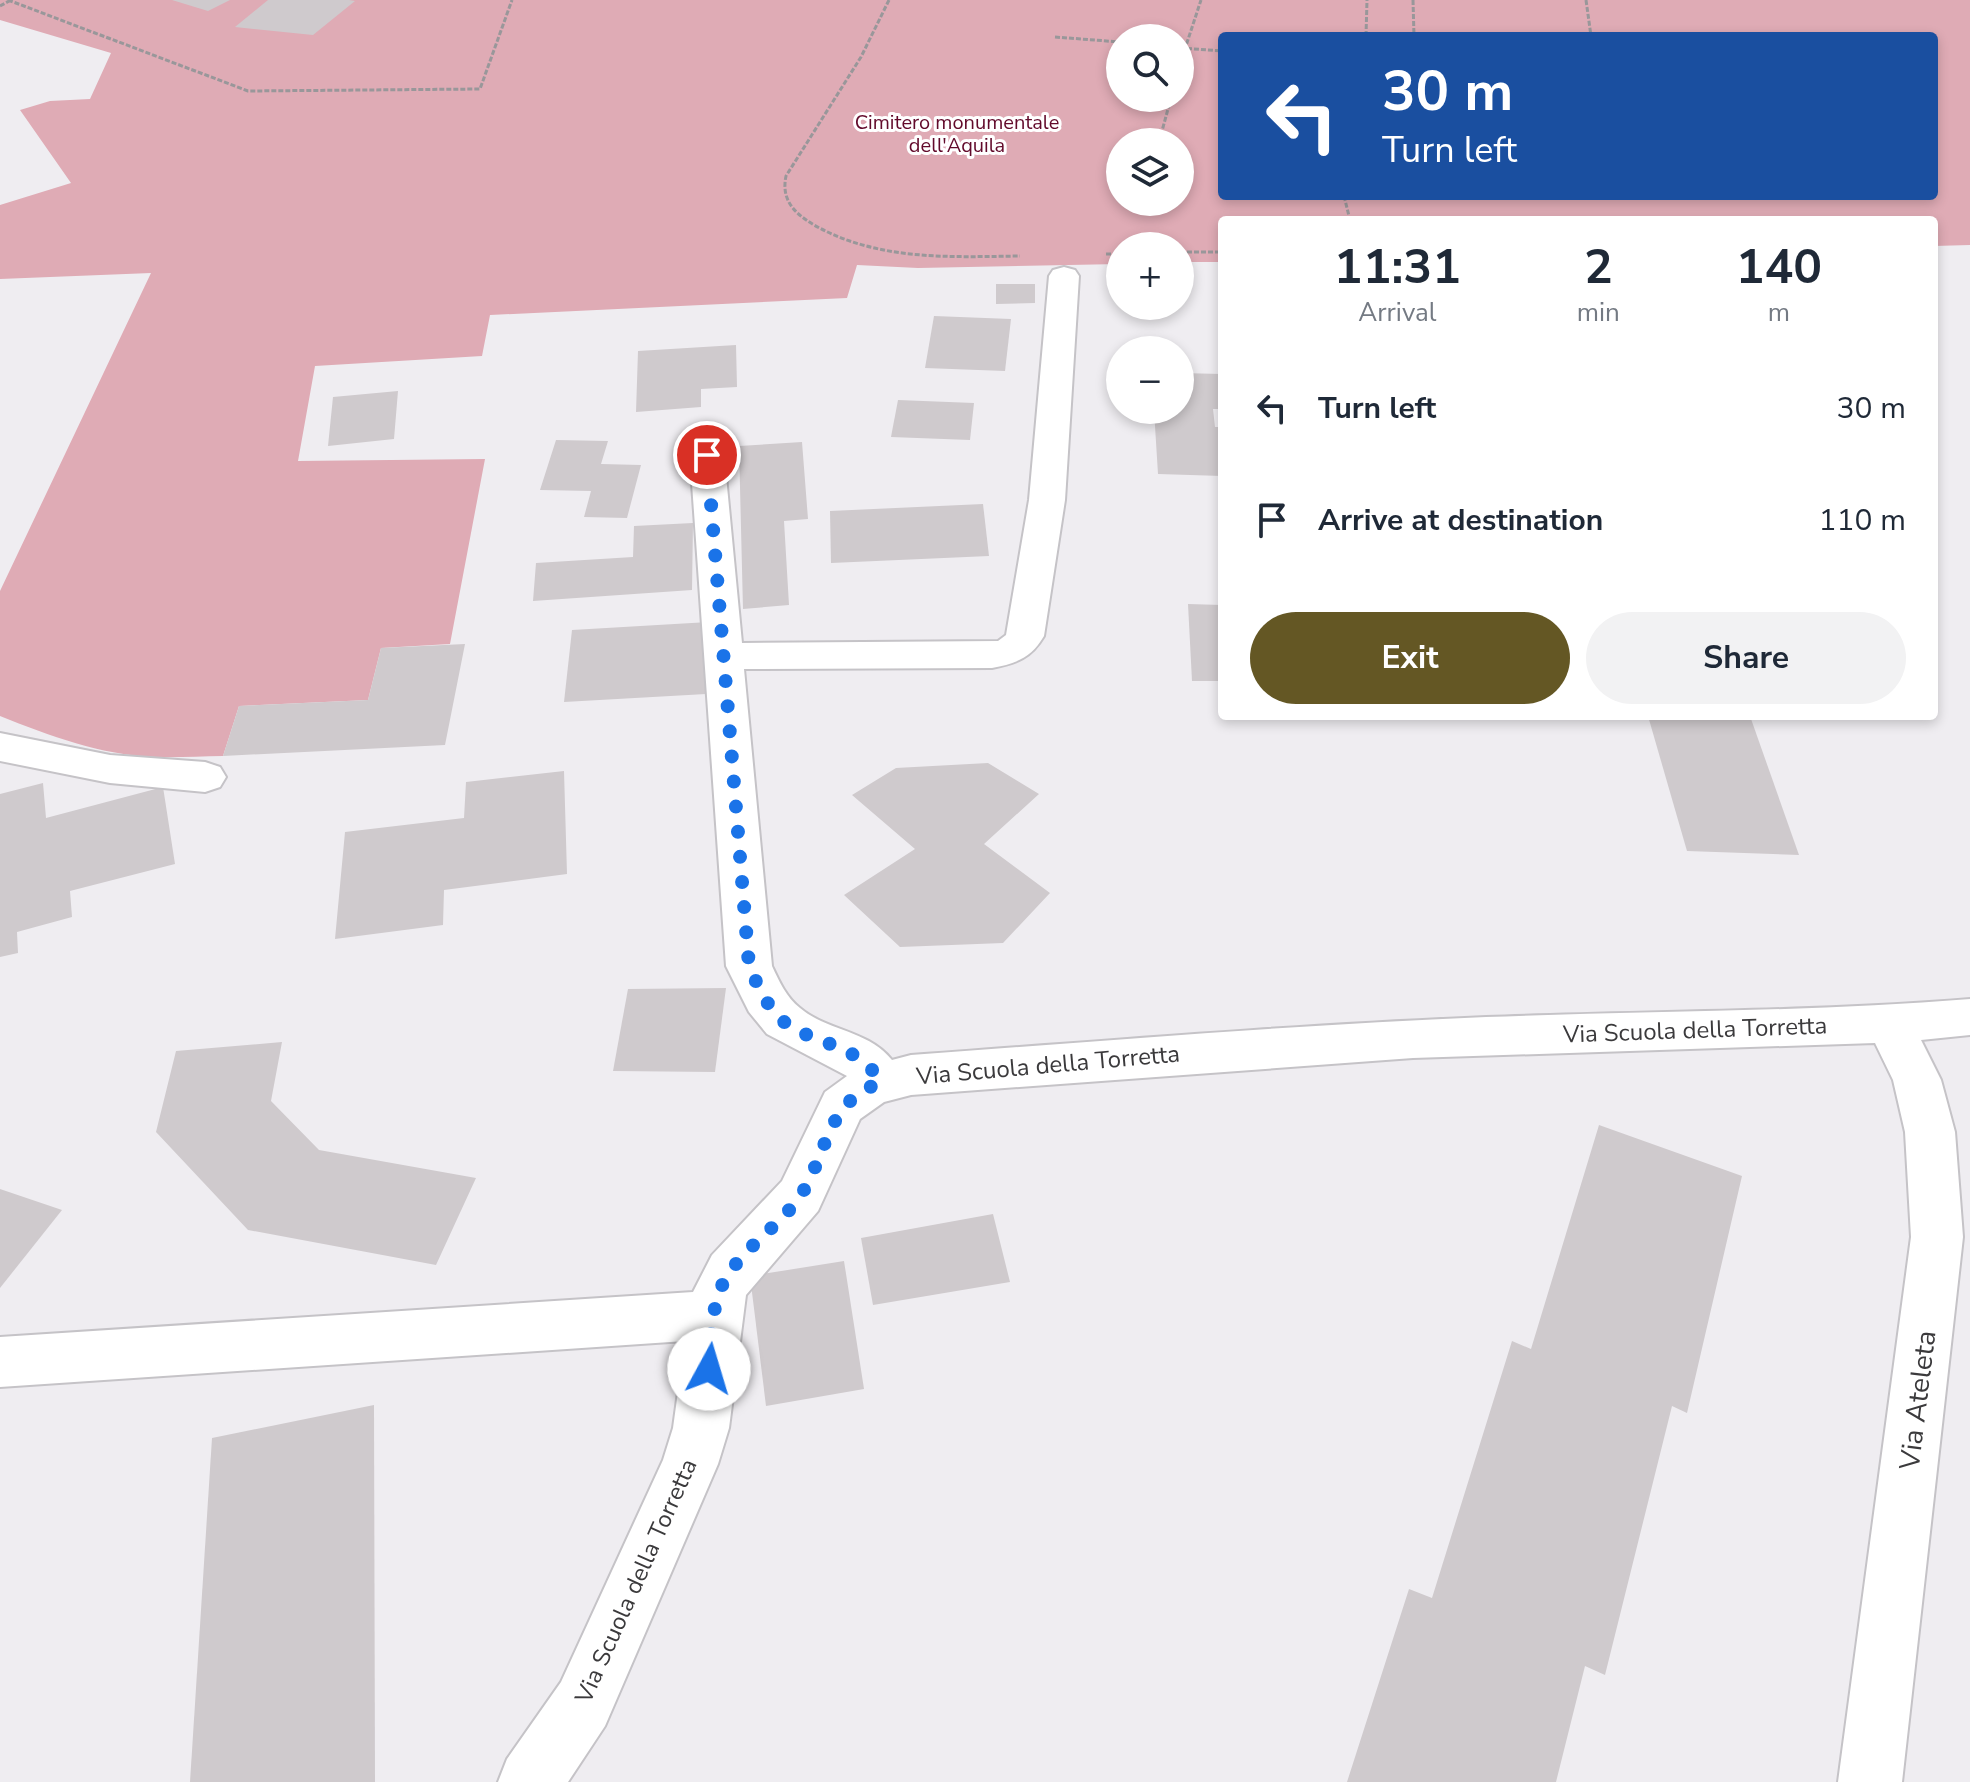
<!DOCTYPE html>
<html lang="en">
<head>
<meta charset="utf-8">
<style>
	:root { --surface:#fff; --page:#f2f2f3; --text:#1f2937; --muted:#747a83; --accent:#645724 }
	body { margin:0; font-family:"Nunito Sans",sans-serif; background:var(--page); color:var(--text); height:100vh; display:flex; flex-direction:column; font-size:30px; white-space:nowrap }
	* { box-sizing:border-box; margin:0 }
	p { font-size:26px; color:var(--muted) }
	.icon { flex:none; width:44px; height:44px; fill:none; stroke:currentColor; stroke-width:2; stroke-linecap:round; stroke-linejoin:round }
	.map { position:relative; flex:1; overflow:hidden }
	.sheet { position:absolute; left:1218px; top:216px; width:720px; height:504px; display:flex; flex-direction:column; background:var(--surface); border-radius:8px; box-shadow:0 4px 12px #0003 }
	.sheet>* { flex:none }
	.top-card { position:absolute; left:1218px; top:32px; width:720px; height:168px; border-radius:8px; box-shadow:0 4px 12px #0003; background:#1a4fa0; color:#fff; overflow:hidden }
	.buttons { position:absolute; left:1106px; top:24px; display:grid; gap:16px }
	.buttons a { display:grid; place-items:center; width:88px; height:88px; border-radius:50%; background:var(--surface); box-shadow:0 4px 12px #0003; font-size:40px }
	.pin { position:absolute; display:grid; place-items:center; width:68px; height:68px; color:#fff; margin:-34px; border:4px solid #fff; border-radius:50%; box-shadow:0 2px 8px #0007 }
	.me { position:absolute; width:88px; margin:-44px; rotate:6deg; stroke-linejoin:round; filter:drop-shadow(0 0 6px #0008) }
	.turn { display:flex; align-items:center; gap:28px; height:168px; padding:0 32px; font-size:36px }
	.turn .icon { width:104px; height:104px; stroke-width:2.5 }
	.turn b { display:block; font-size:56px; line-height:68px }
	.eta { display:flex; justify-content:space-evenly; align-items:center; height:136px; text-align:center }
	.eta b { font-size:48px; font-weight:700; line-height:56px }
	.cta { display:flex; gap:16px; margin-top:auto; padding:16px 32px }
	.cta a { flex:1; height:92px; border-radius:48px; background:var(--accent); color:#fff; font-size:32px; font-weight:700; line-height:92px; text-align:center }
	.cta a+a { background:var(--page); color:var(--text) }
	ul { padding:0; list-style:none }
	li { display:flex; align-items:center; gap:24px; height:112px; padding:0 32px }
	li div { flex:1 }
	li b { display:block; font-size:30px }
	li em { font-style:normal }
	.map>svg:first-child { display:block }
</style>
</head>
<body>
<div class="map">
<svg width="1970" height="1782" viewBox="0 0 1970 1782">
	<rect width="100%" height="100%" fill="#efedf1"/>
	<path fill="#dfabb5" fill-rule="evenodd" d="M0,0H1970V245L1934,246V220H1222V262H1180V246H1120V264L918,268L857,265L847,298L490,315L482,356L315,366L298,461L485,459L450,644L381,648L368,700L239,706L223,756C200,756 177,758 155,757C101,755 50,736 0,716V591L151,273L0,279V205L71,183L20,110L50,101L90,99L111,53L0,20ZM1222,36H1934V196H1222ZM1120,38H1180V98H1120ZM1120,142H1180V202H1120Z"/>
	<g fill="#cfcacd">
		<polygon points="172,0 230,0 208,11"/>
		<polygon points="268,0 349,0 355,1 313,35 235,27"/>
		<polygon points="996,284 1035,284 1035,303 996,304"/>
		<polygon points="934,316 1011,319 1005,371 925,368"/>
		<polygon points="736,345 737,387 701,389 701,407 636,412 638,351"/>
		<polygon points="1180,373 1222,374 1222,409 1213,409 1215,427 1222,427 1222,476 1158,474 1154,410 1180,410"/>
		<polygon points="398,391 394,439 328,446 333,397"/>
		<polygon points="898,400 974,403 970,440 891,437"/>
		<polygon points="556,440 608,441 601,464 641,465 627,518 584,517 591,491 540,490"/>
		<polygon points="802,442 808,519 784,521 789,605 743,609 739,446"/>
		<polygon points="983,504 989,556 831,563 830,511"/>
		<polygon points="693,523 692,590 533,601 536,563 633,557 634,526"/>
		<polygon points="1188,604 1222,605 1222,681 1192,681"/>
		<polygon points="709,622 706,694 564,702 572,630"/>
		<polygon points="465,644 445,745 223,756 239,706 368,700 381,648"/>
		<polygon points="1648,716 1750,716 1799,855 1687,851"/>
		<polygon points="988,763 1039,794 984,844 1050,893 1003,943 900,947 844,895 915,849 852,795 896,768"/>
		<polygon points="564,771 567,874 444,890 443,925 335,939 345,832 464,818 466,782"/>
		<polygon points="43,783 46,818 163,787 175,864 70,891 72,917 17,932 18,953 0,957 0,794"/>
		<polygon points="726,988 715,1072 613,1071 628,989"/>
		<polygon points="282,1042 271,1101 319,1150 476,1178 436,1265 248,1230 156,1132 176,1051"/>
		<polygon points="1599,1125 1742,1176 1687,1413 1672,1406 1605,1675 1585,1666 1556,1782 1347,1782 1409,1589 1432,1598 1512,1341 1531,1349"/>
		<polygon points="0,1189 62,1210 0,1288"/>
		<polygon points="993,1214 1010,1282 873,1305 861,1238"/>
		<polygon points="844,1261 864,1389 766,1406 750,1276"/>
		<polygon points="374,1405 375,1782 190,1782 212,1438"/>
	</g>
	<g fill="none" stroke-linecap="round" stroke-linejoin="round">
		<g stroke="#c5c3c7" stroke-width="4">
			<g id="minor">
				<path d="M1064,267L1075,270L1079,276L1065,500L1044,636C1031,658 1017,663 992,668L744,669L772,966C779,981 786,997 800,1008C827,1031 868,1030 892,1060L911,1055C1102,1041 1294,1025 1486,1017C1647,1011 1809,1012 1970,999V1035L1921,1040L1941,1080L1955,1132L1963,1237L1902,1782H1838L1911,1237L1905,1132L1893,1080L1875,1043L1413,1058L911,1095L884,1102L860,1119L818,1211L746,1295L729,1428L718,1464L605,1726L568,1782H498L507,1759L561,1682L663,1460L673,1428L685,1341L0,1387V1337L693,1292L712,1255L782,1181L825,1092L847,1076L767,1034L749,1012L726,966L690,455L695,448L707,445L719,448L724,455L742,643L998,641L1006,635L1029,500L1049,276L1053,270Z"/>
				<polygon points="0,733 110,755 205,762 220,767 226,777 220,787 205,792 110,783 0,761"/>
			</g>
		</g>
		<g stroke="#99979a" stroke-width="3" stroke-dasharray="5 2" stroke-linecap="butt">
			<polyline points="8,0 248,91 480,89 512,0"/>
			<path d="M889,0L861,57L786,176C781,200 794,213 814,225C878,261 949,257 1020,256"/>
			<polyline points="1413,0 1414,36"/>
			<polyline points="1586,0 1591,36"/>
			<polyline points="0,6 11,0"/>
			<polyline points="1366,36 1367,0"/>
			<polyline points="1055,37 1120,42"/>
			<polyline points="1180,48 1222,51"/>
			<polyline points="1180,64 1201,0"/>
			<polyline points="1159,142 1171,98"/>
			<polyline points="1344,196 1350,220"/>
			<polyline points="1180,252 1222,252"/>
			<polyline points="1106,254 1120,254"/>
		</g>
		<use href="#minor" fill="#fff" fill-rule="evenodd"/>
	</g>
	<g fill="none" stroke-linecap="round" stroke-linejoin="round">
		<path stroke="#1a73e8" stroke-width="14" stroke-dasharray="0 25.2" d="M707,455L749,966C759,988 769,1013 791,1027C820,1044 866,1049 880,1083C825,1102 828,1155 799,1198C775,1231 736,1252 720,1290C711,1314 711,1344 709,1369"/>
	</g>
	<g text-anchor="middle" stroke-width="6" stroke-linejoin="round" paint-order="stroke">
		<g font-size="20" fill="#620a2b" stroke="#fff">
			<text x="957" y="129">Cimitero monumentale<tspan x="957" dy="23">dell'Aquila</tspan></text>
		</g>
		<g font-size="24" fill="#3b3a3c" stroke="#fff">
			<text transform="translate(1695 1030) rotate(-2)" y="8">Via Scuola della Torretta</text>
			<text transform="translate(1048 1065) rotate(-5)" y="8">Via Scuola della Torretta</text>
			<text transform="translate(636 1581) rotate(-66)" y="8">Via Scuola della Torretta</text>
		</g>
		<g font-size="28" fill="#3b3a3c" stroke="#fff">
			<text transform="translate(1917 1400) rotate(-83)" y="10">Via Ateleta</text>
		</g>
	</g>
</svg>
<div class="buttons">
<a><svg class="icon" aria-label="search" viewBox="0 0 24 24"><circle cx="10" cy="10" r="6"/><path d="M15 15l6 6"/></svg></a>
<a><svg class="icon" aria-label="layers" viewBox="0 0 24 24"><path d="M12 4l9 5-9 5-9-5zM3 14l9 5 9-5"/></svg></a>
<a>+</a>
<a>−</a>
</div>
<div class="pin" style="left:707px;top:455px;background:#d93025"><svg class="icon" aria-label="arrive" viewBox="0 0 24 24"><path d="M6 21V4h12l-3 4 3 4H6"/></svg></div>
<svg class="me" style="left:709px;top:1369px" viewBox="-20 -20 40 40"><circle r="19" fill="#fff"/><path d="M0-13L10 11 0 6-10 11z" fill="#1a73e8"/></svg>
<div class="top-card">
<div class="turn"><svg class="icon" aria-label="left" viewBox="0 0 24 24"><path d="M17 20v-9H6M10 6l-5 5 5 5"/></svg><div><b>30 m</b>Turn left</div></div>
</div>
<section class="sheet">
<div class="eta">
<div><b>11:31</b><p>Arrival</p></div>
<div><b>2</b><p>min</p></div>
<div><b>140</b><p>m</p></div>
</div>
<ul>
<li><svg class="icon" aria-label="left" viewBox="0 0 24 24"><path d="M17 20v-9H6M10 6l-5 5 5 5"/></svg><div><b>Turn left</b></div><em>30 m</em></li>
<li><svg class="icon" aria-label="arrive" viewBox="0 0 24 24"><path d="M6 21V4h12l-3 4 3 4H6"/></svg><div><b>Arrive at destination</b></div><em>110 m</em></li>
</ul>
<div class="cta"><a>Exit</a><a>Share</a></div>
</section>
</div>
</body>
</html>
